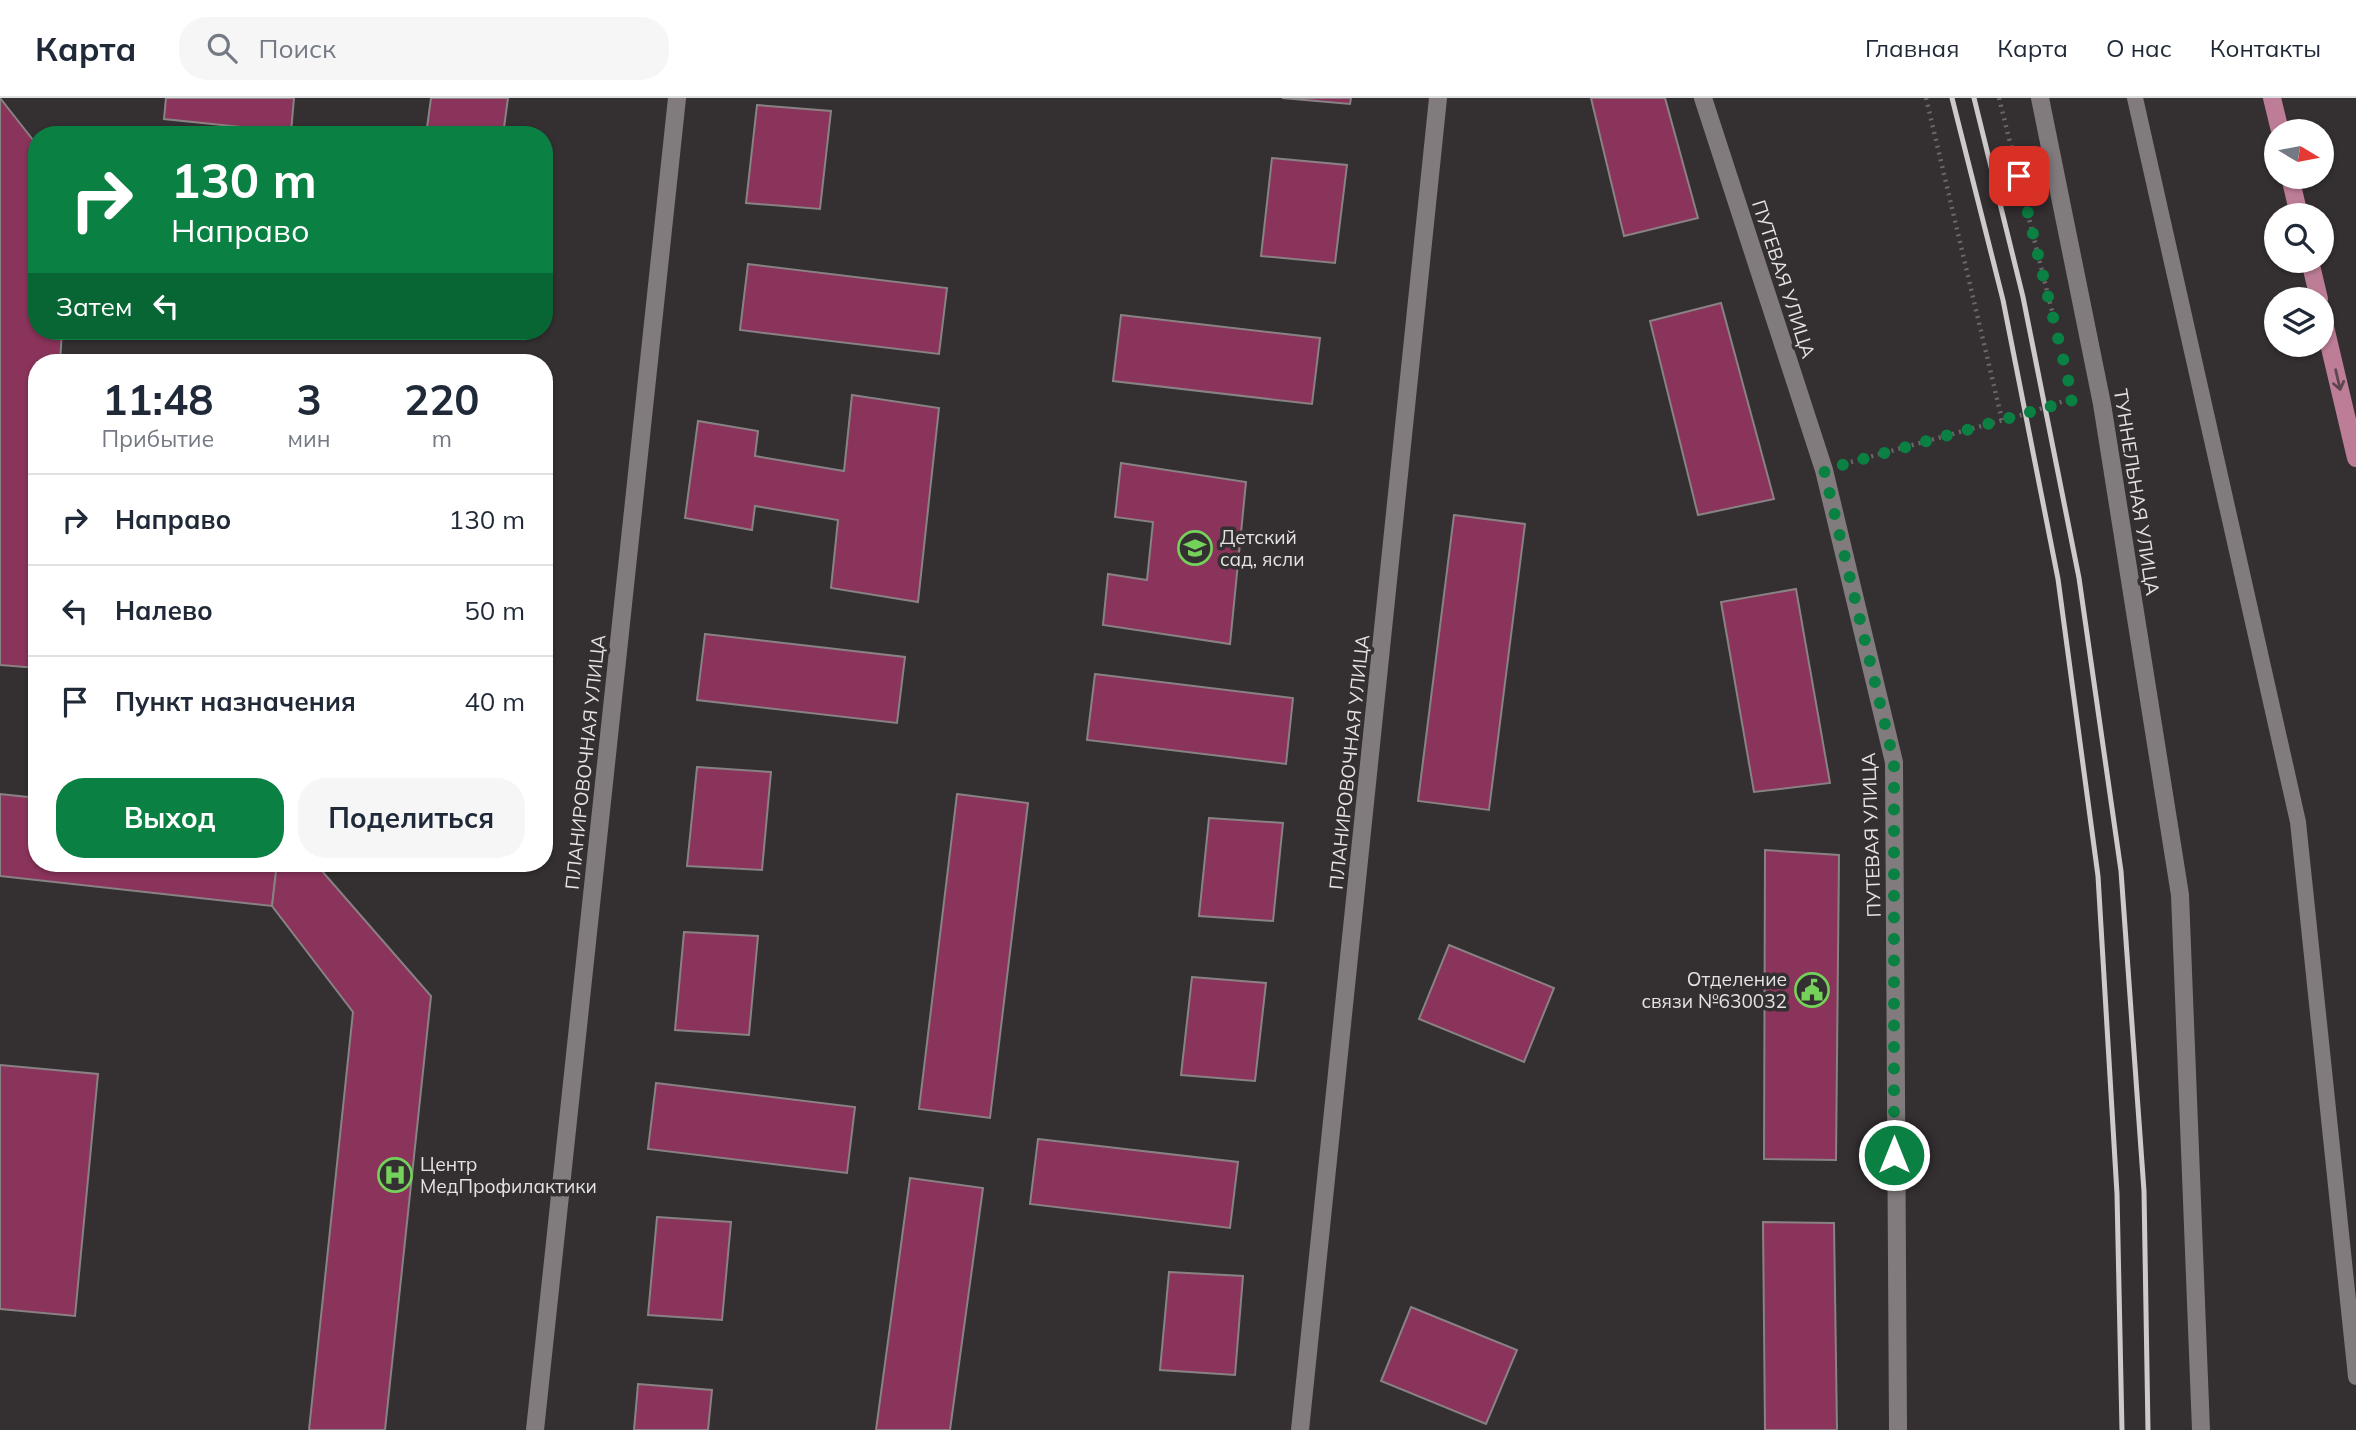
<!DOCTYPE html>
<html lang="ru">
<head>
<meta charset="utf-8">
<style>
	:root { --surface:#fff; --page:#f6f6f7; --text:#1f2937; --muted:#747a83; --line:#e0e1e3; --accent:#0b8043 }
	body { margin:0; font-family:Mulish,sans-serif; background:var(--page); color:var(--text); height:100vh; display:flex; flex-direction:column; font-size:26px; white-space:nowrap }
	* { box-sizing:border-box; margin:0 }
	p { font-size:23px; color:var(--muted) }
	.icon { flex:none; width:38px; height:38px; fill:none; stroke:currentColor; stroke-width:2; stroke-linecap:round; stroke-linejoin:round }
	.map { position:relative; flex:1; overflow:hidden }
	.drawer { position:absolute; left:28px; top:256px; width:525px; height:518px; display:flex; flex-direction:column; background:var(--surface); border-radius:28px; box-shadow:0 2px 5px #0004 }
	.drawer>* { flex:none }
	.banner { position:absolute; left:28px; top:28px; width:525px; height:214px; border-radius:28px; box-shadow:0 2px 5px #0004; background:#0b8043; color:#fff; overflow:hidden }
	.needle { width:46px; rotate:100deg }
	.buttons { position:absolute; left:2264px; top:21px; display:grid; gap:14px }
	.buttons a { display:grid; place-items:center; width:70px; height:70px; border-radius:50%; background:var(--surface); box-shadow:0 2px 5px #0004; font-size:35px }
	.pin { position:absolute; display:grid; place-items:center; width:60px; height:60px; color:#fff; margin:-30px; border-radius:14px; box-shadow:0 4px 10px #0006 }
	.me { position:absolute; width:77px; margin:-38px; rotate:0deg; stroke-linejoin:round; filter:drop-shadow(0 0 5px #0008) }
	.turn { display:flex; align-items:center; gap:24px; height:147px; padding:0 28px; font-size:32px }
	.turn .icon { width:91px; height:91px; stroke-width:2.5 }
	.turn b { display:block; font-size:49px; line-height:60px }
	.then { display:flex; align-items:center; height:66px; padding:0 28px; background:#0003; gap:14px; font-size:26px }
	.eta { display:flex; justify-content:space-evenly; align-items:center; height:119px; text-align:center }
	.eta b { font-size:42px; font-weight:700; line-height:49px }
	.button { display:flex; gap:14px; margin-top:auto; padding:14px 28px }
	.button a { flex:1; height:80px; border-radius:28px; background:var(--accent); color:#fff; font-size:28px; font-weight:700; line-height:80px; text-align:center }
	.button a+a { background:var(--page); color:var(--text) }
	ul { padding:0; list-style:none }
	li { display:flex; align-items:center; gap:21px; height:91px; padding:0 28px; border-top:2px solid var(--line) }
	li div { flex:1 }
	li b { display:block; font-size:26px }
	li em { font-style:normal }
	header { display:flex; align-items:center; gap:42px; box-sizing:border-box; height:98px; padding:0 35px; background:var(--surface); border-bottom:2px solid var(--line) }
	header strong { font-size:33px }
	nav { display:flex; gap:38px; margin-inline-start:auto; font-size:24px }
	.search { width:490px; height:63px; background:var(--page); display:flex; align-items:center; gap:18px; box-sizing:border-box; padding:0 24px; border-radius:28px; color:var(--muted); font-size:26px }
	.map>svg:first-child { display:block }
</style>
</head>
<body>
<header>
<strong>Карта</strong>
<div class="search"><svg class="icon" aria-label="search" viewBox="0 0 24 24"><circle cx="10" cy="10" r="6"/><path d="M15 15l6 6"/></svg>Поиск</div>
<nav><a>Главная</a><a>Карта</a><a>О нас</a><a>Контакты</a></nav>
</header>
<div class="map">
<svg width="2356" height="1332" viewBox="0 0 2356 1332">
	<rect width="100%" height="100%" fill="#342f31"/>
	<g fill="#8b345b" stroke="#888284" stroke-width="2">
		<polygon points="0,0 37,47 37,233 62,233 60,264 37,264 37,570 0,567"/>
		<polygon points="166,0 294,0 291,34 164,21"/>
		<polygon points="431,0 508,0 503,37 426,37"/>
		<polygon points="1282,0 1351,0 1350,6"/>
		<polygon points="1591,0 1665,0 1698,120 1624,138"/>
		<polygon points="757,7 831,13 820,111 746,105"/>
		<polygon points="1272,60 1347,67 1335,165 1261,158"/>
		<polygon points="748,166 947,190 939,256 740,232"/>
		<polygon points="1721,205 1774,401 1698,417 1650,223"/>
		<polygon points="1121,217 1320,240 1312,306 1113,283"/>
		<polygon points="852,297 939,310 918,504 831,490 838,422 755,408 752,432 685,420 698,323 758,333 755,358 844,373"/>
		<polygon points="1121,365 1246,384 1230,546 1103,527 1108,476 1147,482 1153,424 1115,419"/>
		<polygon points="1454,417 1525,426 1489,712 1418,703"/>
		<polygon points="1796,491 1830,685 1754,694 1721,504"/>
		<polygon points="705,536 905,559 897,625 697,602"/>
		<polygon points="1095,576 1293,600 1286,666 1087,642"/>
		<polygon points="697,669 771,674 762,772 687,768"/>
		<polygon points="0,696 37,700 37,765 277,765 272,808 0,778"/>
		<polygon points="957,696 1028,705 990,1020 919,1011"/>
		<polygon points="1209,720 1283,725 1273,823 1199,818"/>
		<polygon points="1765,752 1839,757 1836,1062 1764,1061"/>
		<polygon points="277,765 315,765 431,898 385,1332 309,1332 353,914 272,808"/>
		<polygon points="684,834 758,838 749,937 675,932"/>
		<polygon points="1449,847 1554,890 1524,964 1419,921"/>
		<polygon points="1192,879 1266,885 1255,983 1181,977"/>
		<polygon points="0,967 98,976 75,1218 0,1211"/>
		<polygon points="656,985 855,1009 847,1075 648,1051"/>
		<polygon points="1038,1041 1238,1064 1230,1130 1030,1106"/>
		<polygon points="910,1080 983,1090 950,1332 876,1332"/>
		<polygon points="657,1119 731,1124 722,1222 648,1217"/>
		<polygon points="1763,1124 1834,1125 1837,1332 1765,1332"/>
		<polygon points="1169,1174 1243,1178 1235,1277 1160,1272"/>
		<polygon points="1411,1209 1517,1252 1486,1326 1381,1283"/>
		<polygon points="638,1286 712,1292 708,1332 634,1332"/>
	</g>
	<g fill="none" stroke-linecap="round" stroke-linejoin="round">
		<g stroke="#6b6668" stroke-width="4.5" stroke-dasharray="2 5" stroke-linecap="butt">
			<polyline points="1926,0 2002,322"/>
			<polyline points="1999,0 2052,213"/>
			<polyline points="1851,364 2025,316 2073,300"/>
		</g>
		<polyline stroke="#827b7d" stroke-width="16" points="2135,0 2298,724 2356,1279"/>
		<g stroke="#827b7d" stroke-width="18">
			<polyline points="1703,0 1824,372 1894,664 1898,1332"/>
			<polyline points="2040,0 2102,306 2180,797 2201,1332"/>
			<polyline points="535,1332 677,0"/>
			<polyline points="1300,1332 1438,0"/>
		</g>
		<g stroke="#be7d97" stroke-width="18">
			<polyline points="2272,0 2280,33"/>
			<polyline points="2290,79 2299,117"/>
			<polyline points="2310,163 2319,201"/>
			<polyline points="2322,216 2356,360"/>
		</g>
		<g stroke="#cecacc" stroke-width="5">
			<polyline points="1952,0 2003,202 2058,481 2098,778 2117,1096 2122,1332"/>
			<polyline points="1974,0 2023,199 2079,480 2121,773 2144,1093 2148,1332"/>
		</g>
	</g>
	<defs><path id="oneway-shaft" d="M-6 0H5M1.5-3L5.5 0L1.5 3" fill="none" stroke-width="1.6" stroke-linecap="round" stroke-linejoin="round" transform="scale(1.75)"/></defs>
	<use stroke="#5d4650" href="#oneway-shaft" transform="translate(2338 282) rotate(77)"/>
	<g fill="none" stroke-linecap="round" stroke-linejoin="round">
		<polyline stroke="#0b8043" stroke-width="12" stroke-dasharray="0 21.6" points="1894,1057 1894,664 1824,372 2073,302 2019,78"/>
	</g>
	<defs>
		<g id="school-ring" transform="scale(1.75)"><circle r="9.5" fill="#342f31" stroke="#74d25b" stroke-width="1.5"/><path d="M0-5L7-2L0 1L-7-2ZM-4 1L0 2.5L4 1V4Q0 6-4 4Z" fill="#74d25b"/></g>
		<g id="civic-ring" transform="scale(1.75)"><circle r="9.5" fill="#342f31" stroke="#74d25b" stroke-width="1.5"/><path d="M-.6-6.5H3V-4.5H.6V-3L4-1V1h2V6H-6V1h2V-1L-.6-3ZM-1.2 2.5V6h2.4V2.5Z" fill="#74d25b"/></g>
		<g id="hospital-ring" transform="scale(1.75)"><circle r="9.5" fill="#342f31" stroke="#74d25b" stroke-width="1.5"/><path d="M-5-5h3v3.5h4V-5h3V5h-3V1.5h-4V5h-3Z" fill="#74d25b"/></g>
	</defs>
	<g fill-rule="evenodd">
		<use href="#school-ring" x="1195" y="450"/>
		<use href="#civic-ring" x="1812" y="892"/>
		<use href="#hospital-ring" x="395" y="1077"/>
	</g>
	<g text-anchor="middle" stroke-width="7" stroke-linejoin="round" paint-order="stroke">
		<g font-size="19" fill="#e5e2e3" stroke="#342f31">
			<text transform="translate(1784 181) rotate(72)" y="7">ПУТЕВАЯ УЛИЦА</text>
			<text transform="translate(2137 394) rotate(81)" y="7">ТУННЕЛЬНАЯ УЛИЦА</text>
			<text transform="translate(585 664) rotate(-84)" y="7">ПЛАНИРОВОЧНАЯ УЛИЦА</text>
			<text transform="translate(1349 664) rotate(-84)" y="7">ПЛАНИРОВОЧНАЯ УЛИЦА</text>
			<text transform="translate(1871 737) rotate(-92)" y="7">ПУТЕВАЯ УЛИЦА</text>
		</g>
		<g font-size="19" fill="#e5e2e3" stroke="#342f31" text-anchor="start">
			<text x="1220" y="446">Детский<tspan x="1220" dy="22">сад, ясли</tspan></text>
			<text x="1787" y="888" text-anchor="end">Отделение<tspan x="1787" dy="22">связи №630032</tspan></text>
			<text x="420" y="1073">Центр<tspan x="420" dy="22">МедПрофилактики</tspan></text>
		</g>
	</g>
</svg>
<div class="buttons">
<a><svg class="needle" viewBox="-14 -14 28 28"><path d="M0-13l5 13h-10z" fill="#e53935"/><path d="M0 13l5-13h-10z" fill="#747a83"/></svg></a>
<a><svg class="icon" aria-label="search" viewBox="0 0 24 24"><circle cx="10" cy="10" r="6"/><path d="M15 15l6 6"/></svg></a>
<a><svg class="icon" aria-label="layers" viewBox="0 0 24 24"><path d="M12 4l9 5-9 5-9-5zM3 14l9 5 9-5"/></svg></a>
</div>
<div class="pin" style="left:2019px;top:78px;background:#d93025"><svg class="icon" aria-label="arrive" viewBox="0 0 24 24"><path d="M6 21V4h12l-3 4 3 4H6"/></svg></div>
<svg class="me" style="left:1894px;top:1057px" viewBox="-20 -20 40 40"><circle r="17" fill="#0b8043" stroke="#fff" stroke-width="3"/><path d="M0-11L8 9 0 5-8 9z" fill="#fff"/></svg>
<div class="banner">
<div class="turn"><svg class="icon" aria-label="right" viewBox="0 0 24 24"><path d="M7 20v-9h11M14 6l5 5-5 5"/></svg><div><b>130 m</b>Направо</div></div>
<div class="then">Затем<svg class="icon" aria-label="left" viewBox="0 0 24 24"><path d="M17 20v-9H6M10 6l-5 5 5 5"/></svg></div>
</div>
<section class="drawer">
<div class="eta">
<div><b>11:48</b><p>Прибытие</p></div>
<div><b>3</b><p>мин</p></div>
<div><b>220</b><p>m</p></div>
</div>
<ul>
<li><svg class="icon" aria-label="right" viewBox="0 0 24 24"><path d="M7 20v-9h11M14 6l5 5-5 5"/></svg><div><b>Направо</b></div><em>130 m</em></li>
<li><svg class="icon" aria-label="left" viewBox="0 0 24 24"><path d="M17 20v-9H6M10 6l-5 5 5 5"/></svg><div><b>Налево</b></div><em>50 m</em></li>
<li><svg class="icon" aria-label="arrive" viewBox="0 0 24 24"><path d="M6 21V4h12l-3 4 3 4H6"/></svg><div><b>Пункт назначения</b></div><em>40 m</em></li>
</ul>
<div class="button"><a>Выход</a><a>Поделиться</a></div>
</section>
</div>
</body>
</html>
